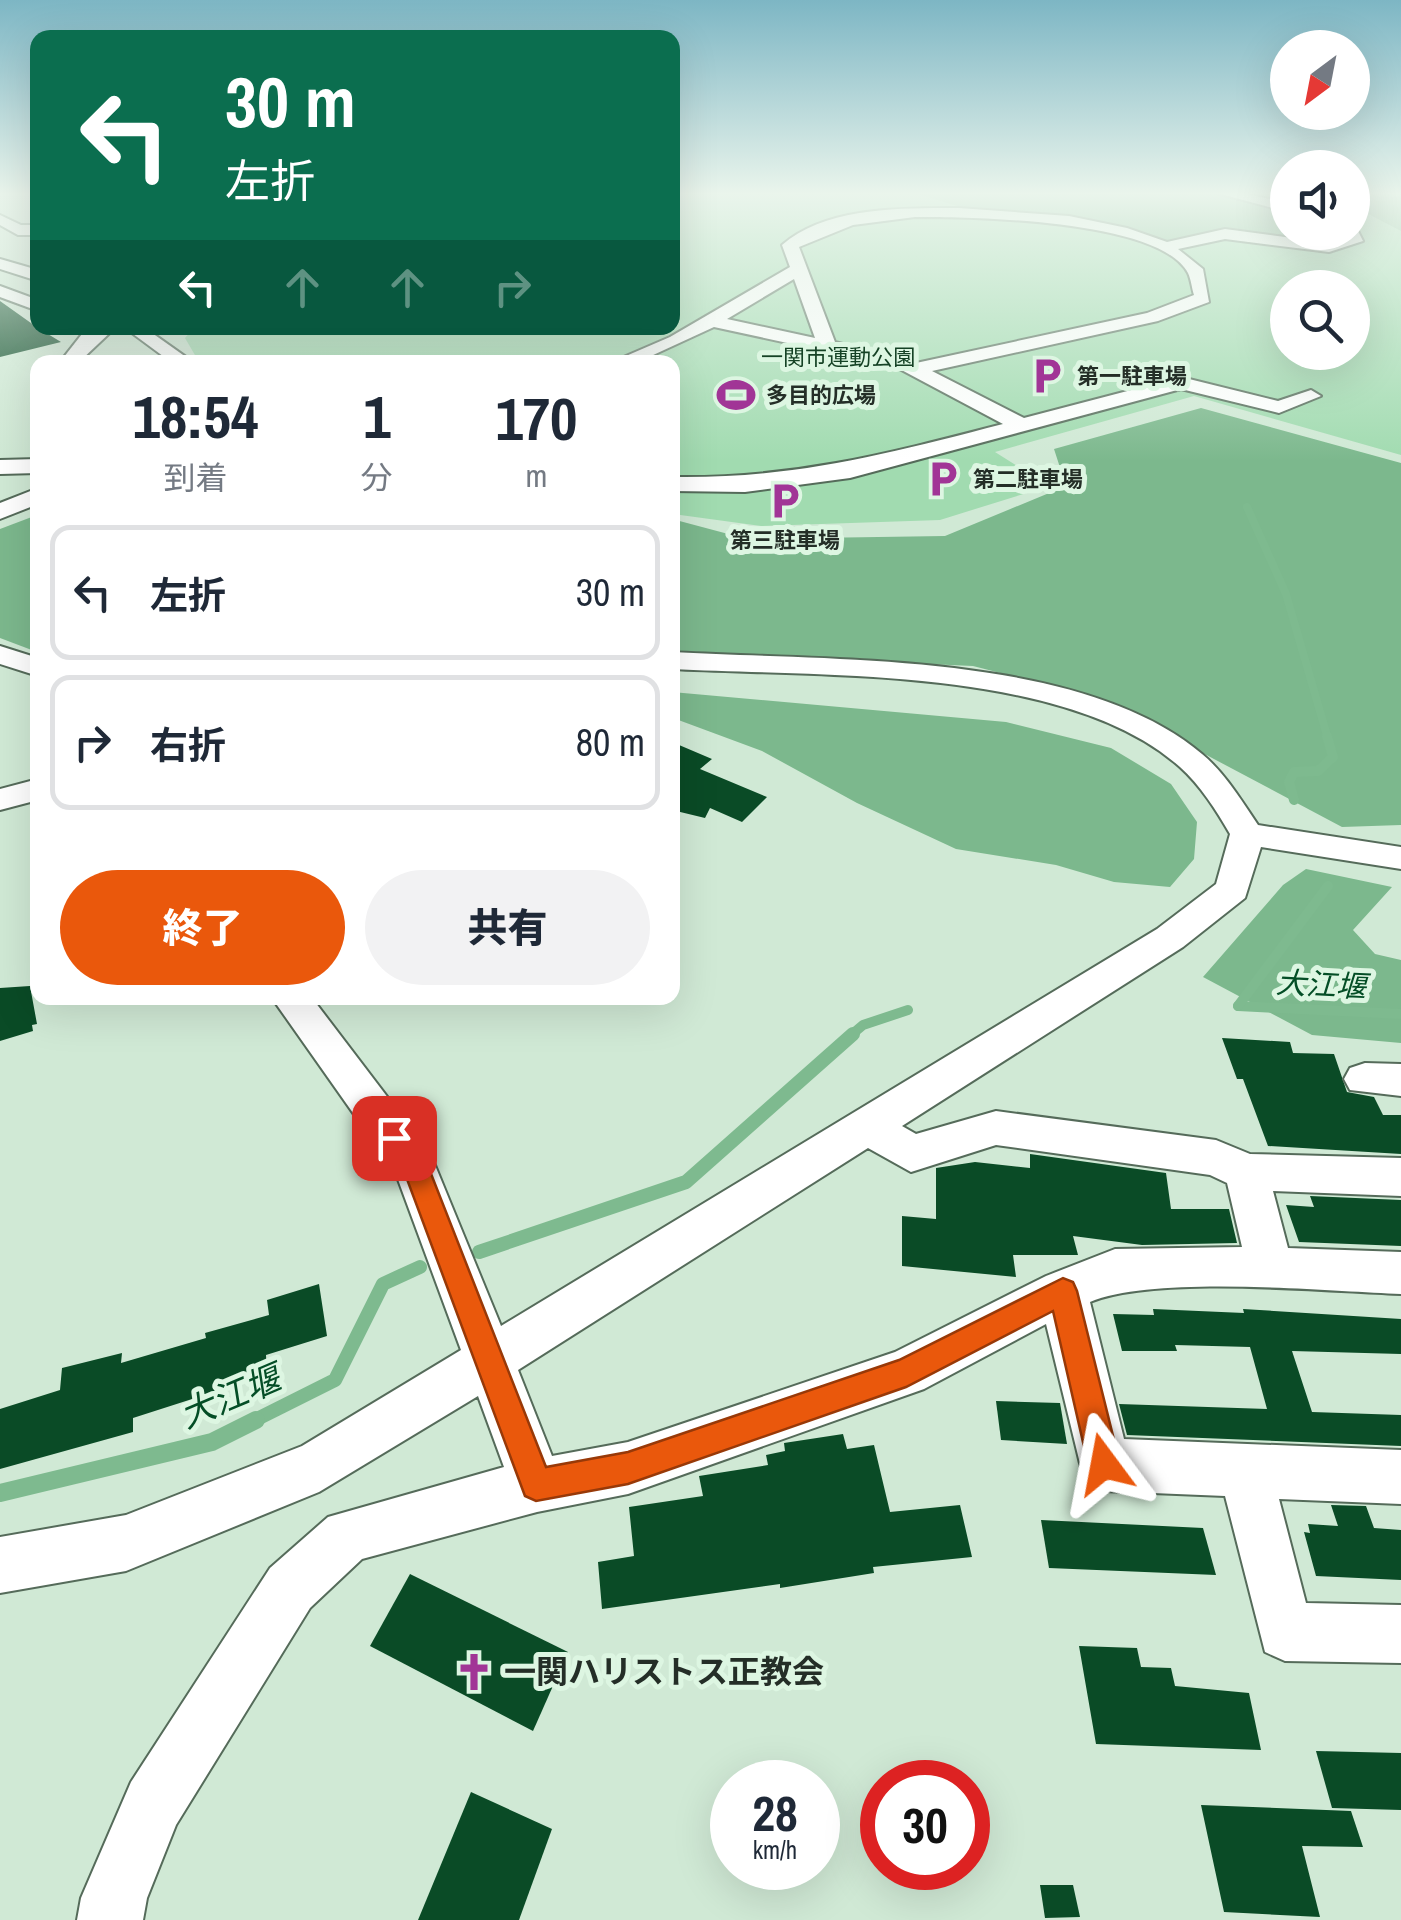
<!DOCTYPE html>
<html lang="ja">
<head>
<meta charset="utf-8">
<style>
	:root { --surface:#fff; --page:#f2f2f3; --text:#1f2937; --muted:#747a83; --line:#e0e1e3; --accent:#ea580c }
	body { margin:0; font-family:"Archivo Narrow","Noto Sans JP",sans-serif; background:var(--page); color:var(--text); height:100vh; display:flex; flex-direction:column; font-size:38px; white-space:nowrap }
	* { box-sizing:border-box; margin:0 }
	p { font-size:32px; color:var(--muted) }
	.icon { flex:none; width:55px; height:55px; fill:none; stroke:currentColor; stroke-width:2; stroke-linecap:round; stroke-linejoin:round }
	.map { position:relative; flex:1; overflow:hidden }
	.drawer { position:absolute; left:30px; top:355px; width:650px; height:650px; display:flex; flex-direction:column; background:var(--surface); border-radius:20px; box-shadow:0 10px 40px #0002 }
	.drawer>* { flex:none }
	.hud { position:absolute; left:30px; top:30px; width:650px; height:305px; border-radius:20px; box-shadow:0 10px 40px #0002; background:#0b6e4f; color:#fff; overflow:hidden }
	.needle { width:65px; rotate:212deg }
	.tools { position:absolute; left:1270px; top:30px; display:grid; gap:20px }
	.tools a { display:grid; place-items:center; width:100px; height:100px; border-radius:50%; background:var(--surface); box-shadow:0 10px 40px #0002; font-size:50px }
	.speed { position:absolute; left:710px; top:1760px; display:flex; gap:20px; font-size:50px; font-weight:700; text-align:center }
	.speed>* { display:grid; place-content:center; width:130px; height:130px; border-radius:50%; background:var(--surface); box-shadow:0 10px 40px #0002; line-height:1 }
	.speed small { font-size:25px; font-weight:400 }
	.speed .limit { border:15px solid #d22; background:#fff; color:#111 }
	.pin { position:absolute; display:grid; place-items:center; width:85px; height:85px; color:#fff; margin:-42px; border-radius:20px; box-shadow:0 5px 15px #0006 }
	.me { position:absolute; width:110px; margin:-55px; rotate:347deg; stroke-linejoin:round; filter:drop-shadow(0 0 8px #0008) }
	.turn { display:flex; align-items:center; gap:35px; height:210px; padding:0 30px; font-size:45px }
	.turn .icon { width:130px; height:130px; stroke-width:2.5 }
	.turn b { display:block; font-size:70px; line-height:85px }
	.lanes { display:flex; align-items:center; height:95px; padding:0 30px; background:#0003; justify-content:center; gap:50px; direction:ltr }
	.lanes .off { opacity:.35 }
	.eta { display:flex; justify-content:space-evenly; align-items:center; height:170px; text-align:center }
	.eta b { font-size:60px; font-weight:800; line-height:70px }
	.cta { display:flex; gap:20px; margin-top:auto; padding:20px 30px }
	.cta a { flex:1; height:115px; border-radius:60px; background:var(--accent); color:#fff; font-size:40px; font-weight:800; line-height:115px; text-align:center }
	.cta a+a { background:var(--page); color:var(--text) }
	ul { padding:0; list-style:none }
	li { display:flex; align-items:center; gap:30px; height:135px; margin:0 20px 15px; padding:0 10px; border:5px solid var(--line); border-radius:20px }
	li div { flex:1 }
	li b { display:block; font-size:38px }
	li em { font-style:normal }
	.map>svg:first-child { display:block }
</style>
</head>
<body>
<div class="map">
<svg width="1401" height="1920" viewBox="0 0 1401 1920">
	<rect width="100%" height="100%" fill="#d0e9d5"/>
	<path fill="#a1dbb0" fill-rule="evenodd" d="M673,192H1287L1288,232H1352L1353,192H1401V455L1194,396L995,452L1049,486L940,520L761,526L673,514L672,362H199L185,338L194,328H672ZM1288,288H1352V352H1288Z"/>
	<g fill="#7cb88d">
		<polygon points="911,192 1199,192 1279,208 1287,212 1288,232 1346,233 1349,238 1338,244 1306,242 1236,233 1169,243 964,208"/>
		<polygon points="1352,192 1401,196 1401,231 1353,206"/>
		<polygon points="1201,408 1401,463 1401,825 1342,827 1101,699 973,666 673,653 672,519 747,539 945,536 1066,486 1054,449"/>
		<polygon points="37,515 37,652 0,638 0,529"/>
		<polygon points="672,692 1006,722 1111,748 1171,784 1197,822 1194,859 1170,887 1114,882 1056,865 956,849 857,803 762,751 673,718"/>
		<polygon points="1306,869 1392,887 1353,930 1375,954 1401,960 1401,1043 1312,1035 1203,977 1283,885"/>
	</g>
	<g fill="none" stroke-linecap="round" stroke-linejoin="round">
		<polyline stroke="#7eba8f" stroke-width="8" points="1247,507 1286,594 1328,739"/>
		<g stroke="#7eba8f" stroke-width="10">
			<polyline points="1294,800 1289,782 1294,772 1318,771 1333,757 1327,736"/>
			<polyline points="1238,1006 1401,1014"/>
			<polyline points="1238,1006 1328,886"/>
			<polyline points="850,1036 863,1025 908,1010"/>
		</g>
		<g stroke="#7eba8f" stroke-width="14">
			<polyline points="479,1252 686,1182 853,1034"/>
			<polyline points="251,1422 335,1380 383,1284 420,1267"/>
		</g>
		<polyline stroke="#7eba8f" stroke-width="18" points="0,1493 212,1442 256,1420"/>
	</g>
	<g fill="#0a4b26">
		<polygon points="0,301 38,328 61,342 0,357"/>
		<polygon points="672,742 712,759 700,769 767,797 742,822 710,808 705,818 672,810"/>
		<polygon points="30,986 37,1024 32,1025 33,1031 0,1041 0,988"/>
		<polygon points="1222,1038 1290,1042 1293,1053 1334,1054 1347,1092 1374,1097 1383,1115 1401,1115 1401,1154 1268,1146 1243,1079 1237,1079"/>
		<polygon points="1030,1154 1166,1173 1171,1209 1229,1209 1237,1243 1142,1245 1073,1236 1078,1255 1013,1255 1016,1277 902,1266 902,1216 936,1219 936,1168 975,1162 1030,1168"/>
		<polygon points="1310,1196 1401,1200 1401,1246 1299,1242 1286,1205 1314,1207"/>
		<polygon points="319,1284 327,1336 266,1355 267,1375 133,1418 133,1432 0,1469 0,1409 60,1390 62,1368 122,1353 121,1363 206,1338 205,1333 269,1315 267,1300"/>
		<polygon points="1153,1309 1244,1313 1243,1309 1401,1319 1401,1354 1292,1351 1312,1412 1401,1415 1401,1446 1127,1435 1119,1404 1267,1409 1250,1347 1175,1345 1177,1351 1122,1351 1113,1314 1154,1315"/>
		<polygon points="996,1401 1060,1403 1067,1444 1001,1440"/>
		<polygon points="843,1434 847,1449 874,1445 890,1512 960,1505 972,1557 873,1567 874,1573 780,1588 780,1584 602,1609 598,1562 634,1556 629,1507 703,1496 699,1476 768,1465 766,1455 785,1451 784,1443"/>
		<polygon points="1331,1505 1366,1506 1374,1528 1401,1530 1401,1580 1316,1576 1304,1532 1310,1533 1308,1524 1338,1526"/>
		<polygon points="1041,1520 1203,1528 1216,1575 1049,1568"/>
		<polygon points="410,1574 568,1652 533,1731 370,1646"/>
		<polygon points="1079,1646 1137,1648 1141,1667 1171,1668 1175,1686 1249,1693 1261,1750 1096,1744"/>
		<polygon points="1316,1751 1401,1753 1401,1810 1332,1808"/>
		<polygon points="471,1792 552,1829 519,1920 418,1920"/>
		<polygon points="1201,1805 1351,1811 1363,1847 1302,1846 1320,1917 1224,1912"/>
		<polygon points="1040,1885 1073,1885 1080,1917 1045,1918"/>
	</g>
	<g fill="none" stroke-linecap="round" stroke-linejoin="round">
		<g stroke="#556b5a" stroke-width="4">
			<g id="minor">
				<polygon points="1213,192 1238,192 1288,203 1288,212"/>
				<path d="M959,208L1069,216L1127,228L1167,242L1225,229L1329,243L1357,229L1363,241L1329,252L1225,239L1178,249L1203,269L1209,302L1158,321L932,371L1024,418L1181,377L1278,401L1311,390L1321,396L1279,413L1181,389L850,478L745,492L672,491V477C793,479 887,454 1003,424L894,366L714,327L638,362H612L670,337L790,267L782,245C827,206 904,208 959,208ZM915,217C971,217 1159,219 1188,273C1191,279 1192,289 1194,295L1147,313L916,363L835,342L799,247L853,225ZM794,279L815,338L727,319Z"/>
				<polygon points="0,215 21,225 38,225 38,235 18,235 0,225"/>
				<polygon points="0,259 38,270 38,281 0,269"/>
				<polygon points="0,286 38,300 38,311 0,297"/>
				<polygon points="94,328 115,328 79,362 60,362 82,334"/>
				<polygon points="125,328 145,328 193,362 171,362"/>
				<polygon points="38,459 38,473 0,474 0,460"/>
				<polygon points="38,488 38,504 0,519 0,503"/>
				<polygon points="0,646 38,658 38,676 0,664"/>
				<path d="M672,652C825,661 1080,650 1202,754C1225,773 1241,800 1258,825L1401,847V869L1261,847L1245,898L1183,947L902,1126L916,1134L996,1111L1216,1140L1250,1154L1401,1158V1196L1273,1191L1288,1248L1401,1252V1294C1323,1291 1156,1275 1090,1302L1124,1439L1401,1450V1504L1279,1499L1306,1603L1401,1605V1663L1285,1661L1265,1652L1225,1496L1104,1491L1085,1484L1046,1324L924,1389L628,1494L537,1512L362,1559L310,1608L176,1825L147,1898L143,1920H77L81,1898L131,1782L270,1568L328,1517L504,1467L478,1396L319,1492L126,1571L0,1593V1537L126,1515L302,1446L461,1350L396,1174L272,998H312L430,1153L501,1326L1157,929L1216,884L1230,834C1216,810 1201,786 1180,767C1065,665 819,677 672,669ZM996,1145L1210,1175L1227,1183L1242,1247L1115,1249L1046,1276L895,1352L628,1442L552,1456L518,1370L868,1148L911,1172Z"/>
				<polygon points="38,779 38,800 0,810 0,789"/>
				<polygon points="1365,1063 1401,1064 1401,1096 1350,1090 1344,1079 1350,1068"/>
			</g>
		</g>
		<use href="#minor" fill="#fff" fill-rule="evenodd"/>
	</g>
	<linearGradient id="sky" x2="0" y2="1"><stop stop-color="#7db6c4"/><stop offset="0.42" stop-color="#eaf5ec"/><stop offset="1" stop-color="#eaf5ec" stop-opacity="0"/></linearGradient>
	<rect width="1401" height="461" fill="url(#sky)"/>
	<polygon fill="#ea580c" stroke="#983908" stroke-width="2.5" points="394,1127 403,1130 428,1166 546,1467 628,1452 899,1360 1063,1278 1073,1282 1077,1291 1120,1464 1116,1476 1104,1481 1093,1476 1088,1464 1053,1311 906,1387 628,1484 536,1501 525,1496 404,1171 381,1138"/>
	<defs>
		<g id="parking-bare" transform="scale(3)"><path d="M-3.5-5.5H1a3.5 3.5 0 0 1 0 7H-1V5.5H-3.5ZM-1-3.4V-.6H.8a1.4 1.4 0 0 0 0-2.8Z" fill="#a13596" stroke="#ddf6e2" stroke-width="2.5" paint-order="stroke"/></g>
		<g id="stadium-bare" transform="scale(3)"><path d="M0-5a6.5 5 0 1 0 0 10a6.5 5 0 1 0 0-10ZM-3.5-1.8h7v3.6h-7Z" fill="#a13596" stroke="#ddf6e2" stroke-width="2.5" paint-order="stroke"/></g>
		<g id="church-bare" transform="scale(3)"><path d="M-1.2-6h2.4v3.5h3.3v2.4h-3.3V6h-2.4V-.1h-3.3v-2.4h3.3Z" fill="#a13596" stroke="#ddf6e2" stroke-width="2.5" paint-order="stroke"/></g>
	</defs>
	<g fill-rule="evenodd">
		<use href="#parking-bare" x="1047" y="376"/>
		<use href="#stadium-bare" x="736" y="395"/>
		<use href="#parking-bare" x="943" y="479"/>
		<use href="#parking-bare" x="785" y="501"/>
		<use href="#church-bare" x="474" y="1672"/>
	</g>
	<g text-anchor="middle" stroke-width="10" stroke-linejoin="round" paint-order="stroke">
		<g font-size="22" fill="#154225" stroke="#ddf6e2">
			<text x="838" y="365">一関市運動公園</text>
		</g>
		<g font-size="22" font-weight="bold" fill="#242e27" stroke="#ddf6e2" text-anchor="start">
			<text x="1077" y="384">第一駐車場</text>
			<text x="766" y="403">多目的広場</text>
			<text x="973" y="487">第二駐車場</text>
			<text x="785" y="548" text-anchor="middle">第三駐車場</text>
		</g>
		<g font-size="30" font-style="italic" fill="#044e26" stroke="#ddf6e2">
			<text transform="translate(1321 985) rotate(3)" y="10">大江堰</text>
		</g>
		<g font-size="32" font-weight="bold" fill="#242e27" stroke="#ddf6e2" text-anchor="start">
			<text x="504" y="1683">一関ハリストス正教会</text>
		</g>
		<g font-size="35" font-style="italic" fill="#044e26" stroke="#ddf6e2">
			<text transform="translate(230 1397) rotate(-23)" y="12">大江堰</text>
		</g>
	</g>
</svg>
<div class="tools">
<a><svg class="needle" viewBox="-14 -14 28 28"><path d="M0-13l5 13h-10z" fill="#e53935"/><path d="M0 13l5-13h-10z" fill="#747a83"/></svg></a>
<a><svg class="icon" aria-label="sound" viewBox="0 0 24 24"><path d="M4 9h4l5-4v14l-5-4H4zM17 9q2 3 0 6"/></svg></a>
<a><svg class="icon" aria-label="search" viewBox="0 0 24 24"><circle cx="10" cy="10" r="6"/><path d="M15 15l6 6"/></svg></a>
</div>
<div class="speed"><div>28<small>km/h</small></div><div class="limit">30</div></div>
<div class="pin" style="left:394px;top:1138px;background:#d93025"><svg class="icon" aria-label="arrive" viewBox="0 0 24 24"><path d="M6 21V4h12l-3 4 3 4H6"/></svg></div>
<svg class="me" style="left:1104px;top:1464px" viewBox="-20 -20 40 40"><path d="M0-17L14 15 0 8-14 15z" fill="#ea580c" stroke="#fff" stroke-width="4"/></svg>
<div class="hud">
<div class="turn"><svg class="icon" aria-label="left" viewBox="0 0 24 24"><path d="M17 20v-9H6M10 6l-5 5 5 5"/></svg><div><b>30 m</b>左折</div></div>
<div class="lanes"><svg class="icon" aria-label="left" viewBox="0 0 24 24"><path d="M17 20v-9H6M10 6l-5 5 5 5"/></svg><svg class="icon off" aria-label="ahead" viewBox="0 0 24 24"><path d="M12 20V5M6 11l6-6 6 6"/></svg><svg class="icon off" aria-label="ahead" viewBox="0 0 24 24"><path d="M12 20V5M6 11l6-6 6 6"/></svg><svg class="icon off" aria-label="right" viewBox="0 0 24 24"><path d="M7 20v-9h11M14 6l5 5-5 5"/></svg></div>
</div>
<section class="drawer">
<div class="eta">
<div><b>18:54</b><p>到着</p></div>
<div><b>1</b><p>分</p></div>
<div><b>170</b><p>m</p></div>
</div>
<ul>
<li><svg class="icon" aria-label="left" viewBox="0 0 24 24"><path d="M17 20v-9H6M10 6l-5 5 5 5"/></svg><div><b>左折</b></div><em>30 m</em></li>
<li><svg class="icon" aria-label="right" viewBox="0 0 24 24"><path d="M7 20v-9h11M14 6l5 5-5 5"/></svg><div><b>右折</b></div><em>80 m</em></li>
</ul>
<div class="cta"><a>終了</a><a>共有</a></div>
</section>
</div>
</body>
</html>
